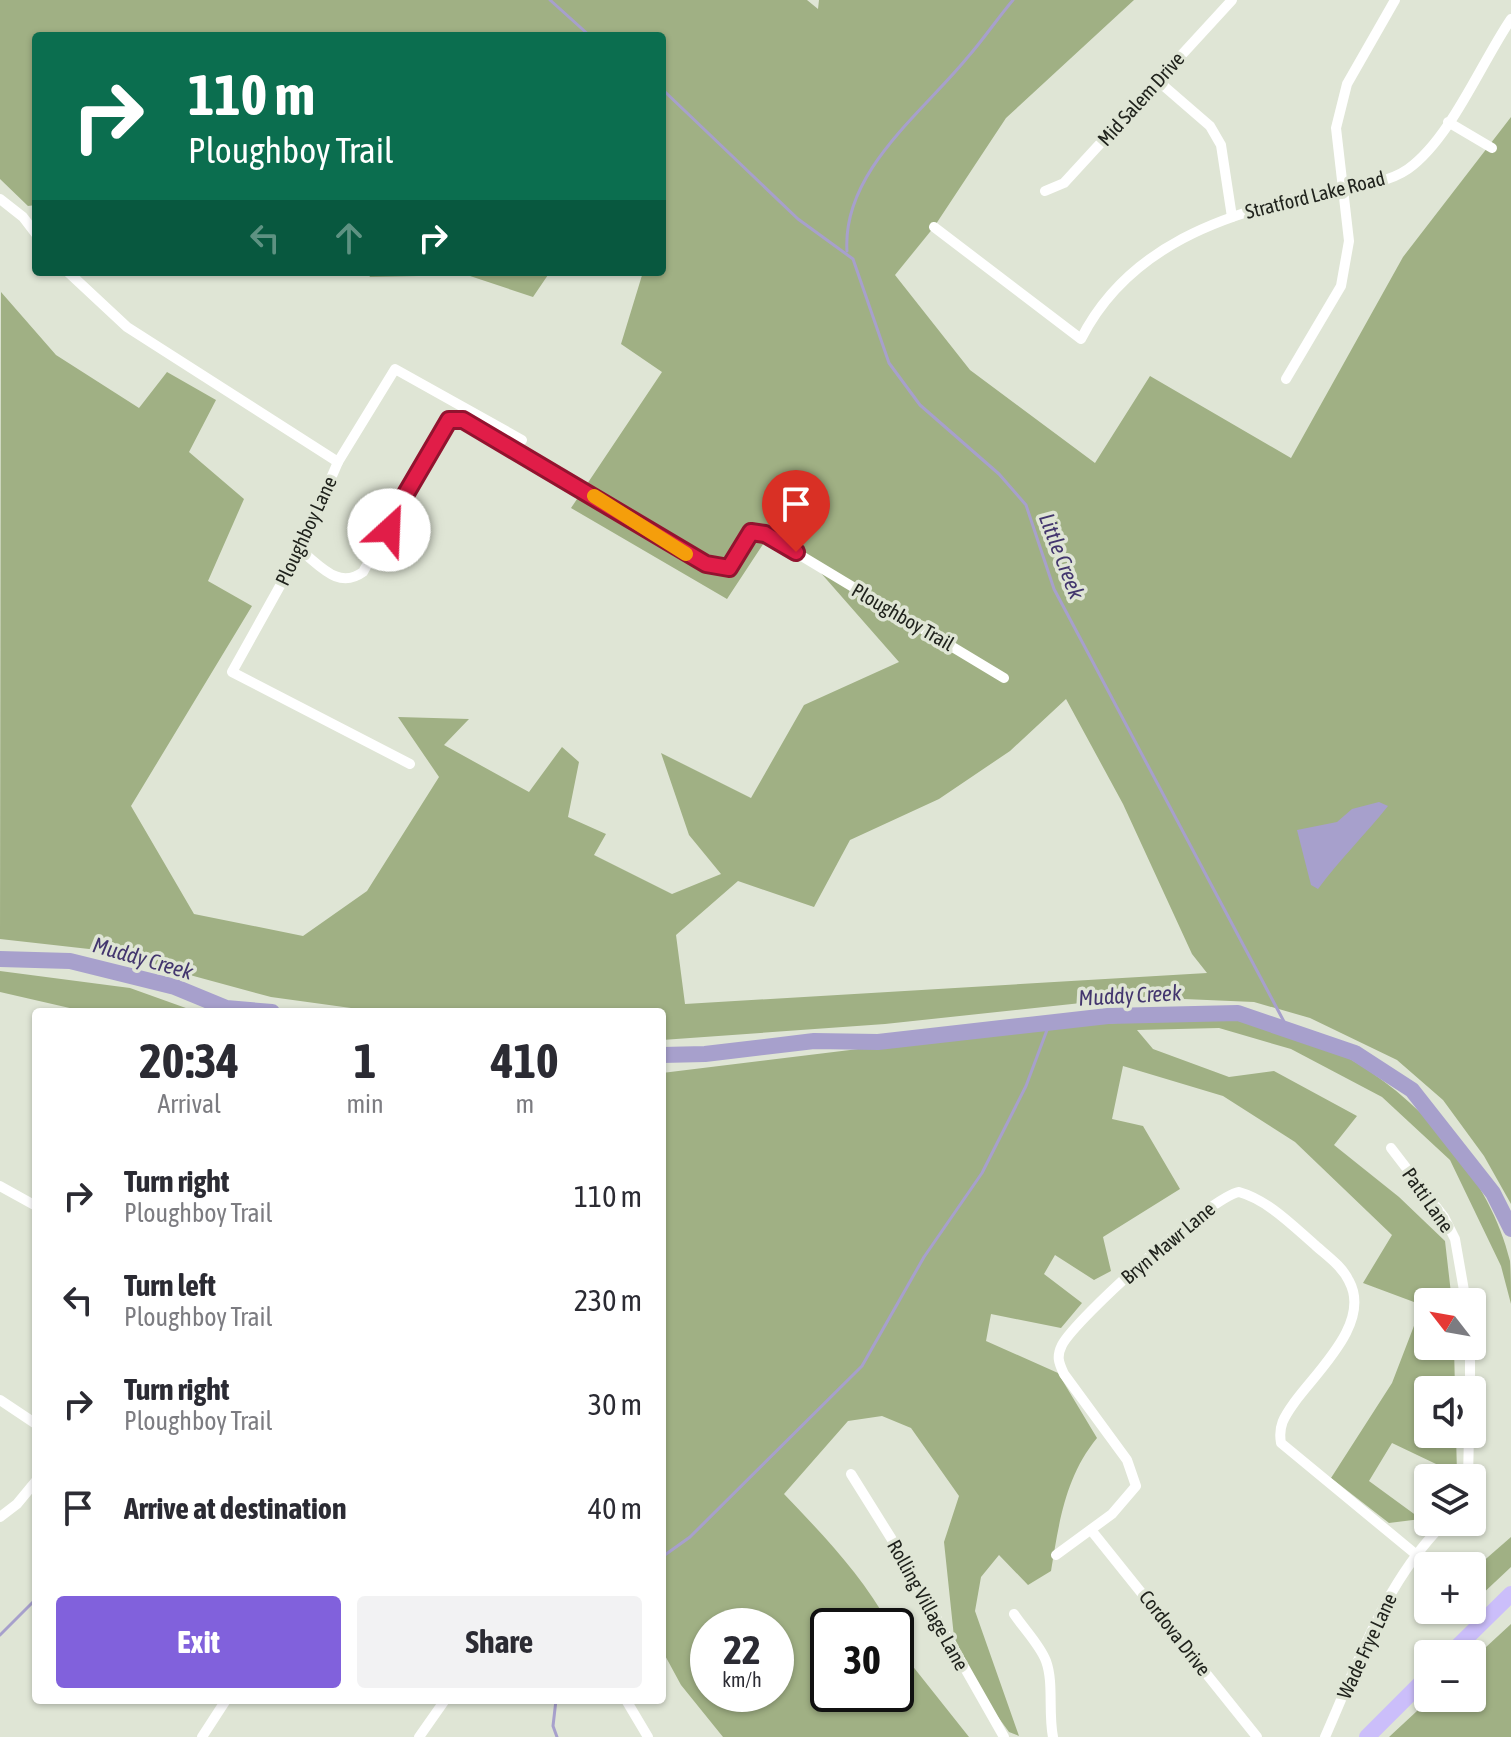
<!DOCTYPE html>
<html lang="en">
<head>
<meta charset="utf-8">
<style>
	:root { --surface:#fff; --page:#f2f2f3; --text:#2b2b33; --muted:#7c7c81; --accent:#8161dc }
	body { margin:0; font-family:"Asap Condensed",sans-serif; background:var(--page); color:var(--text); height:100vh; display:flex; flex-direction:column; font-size:30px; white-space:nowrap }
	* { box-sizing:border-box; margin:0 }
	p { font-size:26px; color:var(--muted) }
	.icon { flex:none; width:44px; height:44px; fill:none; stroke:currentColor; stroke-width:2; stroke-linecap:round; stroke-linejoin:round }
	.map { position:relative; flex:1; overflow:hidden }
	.side { position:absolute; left:32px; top:1008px; width:634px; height:696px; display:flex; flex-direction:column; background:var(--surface); border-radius:8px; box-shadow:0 2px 6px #0004 }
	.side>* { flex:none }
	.guide { position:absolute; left:32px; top:32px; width:634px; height:244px; border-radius:8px; box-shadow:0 2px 6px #0004; background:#0b6e4f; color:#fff; overflow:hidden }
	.needle { width:52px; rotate:301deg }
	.fabs { position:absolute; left:1414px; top:1288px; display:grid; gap:16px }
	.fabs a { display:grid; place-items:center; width:72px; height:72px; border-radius:8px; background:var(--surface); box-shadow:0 2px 6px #0004; font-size:40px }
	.speed { position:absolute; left:690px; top:1608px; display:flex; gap:16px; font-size:40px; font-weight:700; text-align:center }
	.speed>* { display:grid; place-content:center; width:104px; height:104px; border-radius:50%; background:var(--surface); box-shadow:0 2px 6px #0004; line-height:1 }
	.speed small { font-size:20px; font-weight:400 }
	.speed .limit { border:4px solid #111; border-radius:12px; background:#fff; color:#111 }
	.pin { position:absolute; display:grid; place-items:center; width:68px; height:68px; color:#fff; margin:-82px -34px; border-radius:50% 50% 50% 0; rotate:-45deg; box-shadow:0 0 8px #0007 }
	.pin .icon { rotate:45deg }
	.me { position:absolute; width:88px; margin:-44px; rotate:25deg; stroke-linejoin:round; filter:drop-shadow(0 0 6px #0008) }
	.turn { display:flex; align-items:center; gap:28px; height:168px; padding:0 24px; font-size:36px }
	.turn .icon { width:104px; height:104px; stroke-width:2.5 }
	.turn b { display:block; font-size:56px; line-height:68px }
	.lanes { display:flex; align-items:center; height:76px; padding:0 24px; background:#0003; justify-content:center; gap:40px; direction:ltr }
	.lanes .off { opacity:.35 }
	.eta { display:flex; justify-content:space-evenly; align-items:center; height:136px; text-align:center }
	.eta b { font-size:48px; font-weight:700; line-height:56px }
	.primary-button { display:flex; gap:16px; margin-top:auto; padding:16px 24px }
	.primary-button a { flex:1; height:92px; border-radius:8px; background:var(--accent); color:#fff; font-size:32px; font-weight:700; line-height:92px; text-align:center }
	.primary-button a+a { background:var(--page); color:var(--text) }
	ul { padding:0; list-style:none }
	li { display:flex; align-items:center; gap:24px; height:104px; padding:0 24px }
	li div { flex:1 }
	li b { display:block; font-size:30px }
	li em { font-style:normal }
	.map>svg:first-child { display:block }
</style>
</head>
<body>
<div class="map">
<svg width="1511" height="1737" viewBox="0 0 1511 1737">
	<rect width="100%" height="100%" fill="#dfe5d5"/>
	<g fill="#a0b084" fill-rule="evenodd">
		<path d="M0,0H807L818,9L819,0H1134L1006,118L934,227L895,275L970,370L1095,463L1150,376L1291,458L1403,257L1511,117V1204L1484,1156L1443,1100L1397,1060L1310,1018L1254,1002L1137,997L885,1024L662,1040V1012H380L271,997L98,950L0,939L1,292L56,355L139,408L167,372L216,400L189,452L244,499L208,581L252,606L131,806L194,914L303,936L367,891L439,777L398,717L469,719L444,745L529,792L562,747L579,762L568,817L606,834L594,855L672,894L721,874L689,835L661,753L751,798L804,705L899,662L777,523L727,599L571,508L662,372L621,344L643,272H662V36H36V205L28,206L0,179ZM1066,699L1123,804L1192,954L1207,973L685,1004L676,935L738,881L814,907L850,840L939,799L1010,751Z"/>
		<polygon points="367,272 550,272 533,297 467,275 370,277"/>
		<polygon points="0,971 130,988 197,1012 87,1012 0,992"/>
		<path d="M1235,1017C1272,1031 1316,1040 1350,1059C1422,1100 1491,1180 1510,1261C1511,1274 1511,1291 1511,1304L1501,1266L1450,1160L1382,1097L1291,1049L1219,1028L1137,1030L1153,1049L1229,1077L1274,1071L1357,1116L1334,1145L1399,1197L1445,1241L1452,1302H1428V1346H1454L1455,1390H1428V1434H1456L1457,1474L1392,1443L1369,1481L1421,1519L1389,1523L1331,1478L1392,1383L1422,1305L1363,1283L1392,1235L1295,1142L1223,1096L1123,1066L1112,1119L1143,1126L1180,1189L1103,1237L1111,1271L1094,1280L1055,1255L1044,1274L1082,1303L1061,1328L991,1314L986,1341L1058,1373L1097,1438C1065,1477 1059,1523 1051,1571L1028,1585L999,1555L981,1577L975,1611L1019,1736L1009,1732L982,1695L954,1637L944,1542L959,1496L911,1428L882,1416L848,1421L784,1494C824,1536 862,1575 890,1626H828V1694H896V1637L911,1664L969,1737H723L681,1685L662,1650V1073L1039,1027ZM708,1626H776V1694H708Z"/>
		<polygon points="1511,1537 1511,1567 1478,1598 1472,1592 1472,1571"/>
		<polygon points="1511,1624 1511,1737 1389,1737 1431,1698 1472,1698 1472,1660"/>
	</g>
	<path fill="#a7a0cc" d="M1379,802L1388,806C1365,835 1340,859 1318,889L1311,885L1297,830L1337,822L1352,809Z"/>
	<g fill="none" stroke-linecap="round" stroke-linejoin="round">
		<g stroke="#a7a0cc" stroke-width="3">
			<polyline points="550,0 590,36"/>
			<polyline points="662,89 798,219 853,259 889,363 920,405 999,474 1026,505 1054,589 1289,1031"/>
			<path d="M847,251C842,172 922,113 967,58C983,40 997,19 1013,0"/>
			<polyline points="662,1557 690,1537 862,1366 924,1257 982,1173 1026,1086 1050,1022"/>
			<polyline points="0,1635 36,1599"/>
			<polyline points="556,1700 553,1726 557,1737"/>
		</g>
		<g stroke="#a7a0cc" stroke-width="16">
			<polyline points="0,959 70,961 175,987 226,1008 272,1012"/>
			<polyline points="662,1055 705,1054 814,1041 878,1042 1108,1016 1238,1013 1355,1053 1412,1090 1493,1193 1511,1229"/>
		</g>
		<g stroke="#fff" stroke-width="10">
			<polyline points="1158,81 1210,126 1221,145 1232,217"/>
			<polyline points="1448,122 1492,148"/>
			<polyline points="1045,191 1064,183 1232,0"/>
			<polyline points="0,199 23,217 36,234"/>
			<path d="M934,227L1081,339C1128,246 1225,213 1320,193C1348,187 1385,185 1408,169C1451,138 1481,63 1511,19"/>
			<polyline points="68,272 127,327 338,462"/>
			<polyline points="1286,379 1341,286 1349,241 1336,128 1347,84 1395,0"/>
			<path d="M300,550C320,565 338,590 363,572L449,420H463L706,564L729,568L748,533L765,534L1004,678"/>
			<polyline points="410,764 232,672 300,550 338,462 395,369 522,440"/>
			<polyline points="1391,1148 1444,1217 1455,1239 1466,1302"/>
			<polyline points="0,1186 36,1206"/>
			<polyline points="1470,1390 1470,1346"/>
			<polyline points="0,1400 36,1424"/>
			<polyline points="851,1474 891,1538 1004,1737"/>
			<polyline points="1468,1478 1469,1434"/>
			<polyline points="0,1517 17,1504 36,1481"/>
			<polyline points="1091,1530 1257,1737"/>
			<path d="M1056,1555L1112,1514L1136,1486L1127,1460L1064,1374C1059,1363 1056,1357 1062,1345C1076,1318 1212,1196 1239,1192C1268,1200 1293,1226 1315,1245C1327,1256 1342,1266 1349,1281C1372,1323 1316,1372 1294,1403C1284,1417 1278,1426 1281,1443L1430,1566"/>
			<polyline points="1472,1609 1485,1620"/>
			<path d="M1014,1614C1024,1629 1040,1645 1046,1661C1054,1683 1048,1712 1053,1737"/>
			<polyline points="626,1700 648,1737"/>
			<polyline points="202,1737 226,1700"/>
			<polyline points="419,1737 445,1700"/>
			<path d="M1325,1737C1359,1660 1385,1582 1445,1522"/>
		</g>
		<g stroke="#cbbefa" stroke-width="16">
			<polyline points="1450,1654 1511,1594"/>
			<polyline points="1367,1737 1428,1676"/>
		</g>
	</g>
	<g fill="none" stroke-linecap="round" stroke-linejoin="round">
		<g stroke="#92132f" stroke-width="20">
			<polyline id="route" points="389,530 390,521 449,420 463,420 706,564 729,568 751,532 765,534 796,552"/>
		</g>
		<use href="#route" stroke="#e11d48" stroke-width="14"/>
		<polyline stroke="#f59e0b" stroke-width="14" points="594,496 686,554"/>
	</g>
	<g text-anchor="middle" stroke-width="7" stroke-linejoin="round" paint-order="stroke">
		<g font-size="20" fill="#20231d" stroke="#dfe5d5">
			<text transform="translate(1141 99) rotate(-48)" y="7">Mid Salem Drive</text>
			<text transform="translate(1315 195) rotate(-14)" y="7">Stratford Lake Road</text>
			<text transform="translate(306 531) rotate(-65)" y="7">Ploughboy Lane</text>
			<text transform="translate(903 617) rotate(30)" y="7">Ploughboy Trail</text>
			<text transform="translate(1428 1200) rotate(55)" y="7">Patti Lane</text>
			<text transform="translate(1168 1243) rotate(-40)" y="7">Bryn Mawr Lane</text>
			<text transform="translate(928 1605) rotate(61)" y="7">Rolling Village Lane</text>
			<text transform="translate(1175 1633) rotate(52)" y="7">Cordova Drive</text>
			<text transform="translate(1367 1646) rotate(-65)" y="7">Wade Frye Lane</text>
		</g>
		<g font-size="22" font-style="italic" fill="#43366e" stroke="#dfe5d5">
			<text transform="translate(1062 556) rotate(69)" y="8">Little Creek</text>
			<text transform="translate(143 958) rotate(16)" y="8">Muddy Creek</text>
			<text transform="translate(1130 995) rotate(-3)" y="8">Muddy Creek</text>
		</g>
	</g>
</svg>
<div class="fabs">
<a><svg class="needle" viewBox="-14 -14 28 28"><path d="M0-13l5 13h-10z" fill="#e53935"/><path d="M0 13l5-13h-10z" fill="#7c7c81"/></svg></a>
<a><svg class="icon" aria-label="sound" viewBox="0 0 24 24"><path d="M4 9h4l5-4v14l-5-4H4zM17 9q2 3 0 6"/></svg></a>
<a><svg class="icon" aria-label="layers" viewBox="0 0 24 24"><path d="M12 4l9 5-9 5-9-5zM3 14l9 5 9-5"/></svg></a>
<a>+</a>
<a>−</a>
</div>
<div class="speed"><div>22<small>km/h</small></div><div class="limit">30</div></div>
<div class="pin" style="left:796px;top:552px;background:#d93025"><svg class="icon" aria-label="arrive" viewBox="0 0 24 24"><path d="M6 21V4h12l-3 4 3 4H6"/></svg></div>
<svg class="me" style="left:389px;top:530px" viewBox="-20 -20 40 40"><circle r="19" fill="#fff"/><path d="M0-13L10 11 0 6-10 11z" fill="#e11d48"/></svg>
<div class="guide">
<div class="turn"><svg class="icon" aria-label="right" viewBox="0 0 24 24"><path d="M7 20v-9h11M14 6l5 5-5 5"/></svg><div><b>110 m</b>Ploughboy Trail</div></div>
<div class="lanes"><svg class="icon off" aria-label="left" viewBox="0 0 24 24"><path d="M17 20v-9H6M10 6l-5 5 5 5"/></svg><svg class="icon off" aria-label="ahead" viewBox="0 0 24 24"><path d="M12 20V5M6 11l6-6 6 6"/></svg><svg class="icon" aria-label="right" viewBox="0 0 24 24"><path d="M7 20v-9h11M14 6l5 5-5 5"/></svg></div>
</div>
<section class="side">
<div class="eta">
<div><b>20:34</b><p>Arrival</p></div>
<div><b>1</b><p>min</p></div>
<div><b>410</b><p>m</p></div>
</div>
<ul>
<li><svg class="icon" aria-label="right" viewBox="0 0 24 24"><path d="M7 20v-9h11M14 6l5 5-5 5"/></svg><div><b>Turn right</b><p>Ploughboy Trail</p></div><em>110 m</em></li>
<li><svg class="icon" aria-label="left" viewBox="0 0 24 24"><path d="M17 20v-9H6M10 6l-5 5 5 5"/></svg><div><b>Turn left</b><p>Ploughboy Trail</p></div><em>230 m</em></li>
<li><svg class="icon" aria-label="right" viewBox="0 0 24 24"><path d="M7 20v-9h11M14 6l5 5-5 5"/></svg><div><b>Turn right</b><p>Ploughboy Trail</p></div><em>30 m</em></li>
<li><svg class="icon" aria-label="arrive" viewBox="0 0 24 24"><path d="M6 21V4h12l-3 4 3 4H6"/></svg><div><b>Arrive at destination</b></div><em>40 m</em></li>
</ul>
<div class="primary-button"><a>Exit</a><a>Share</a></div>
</section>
</div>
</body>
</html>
